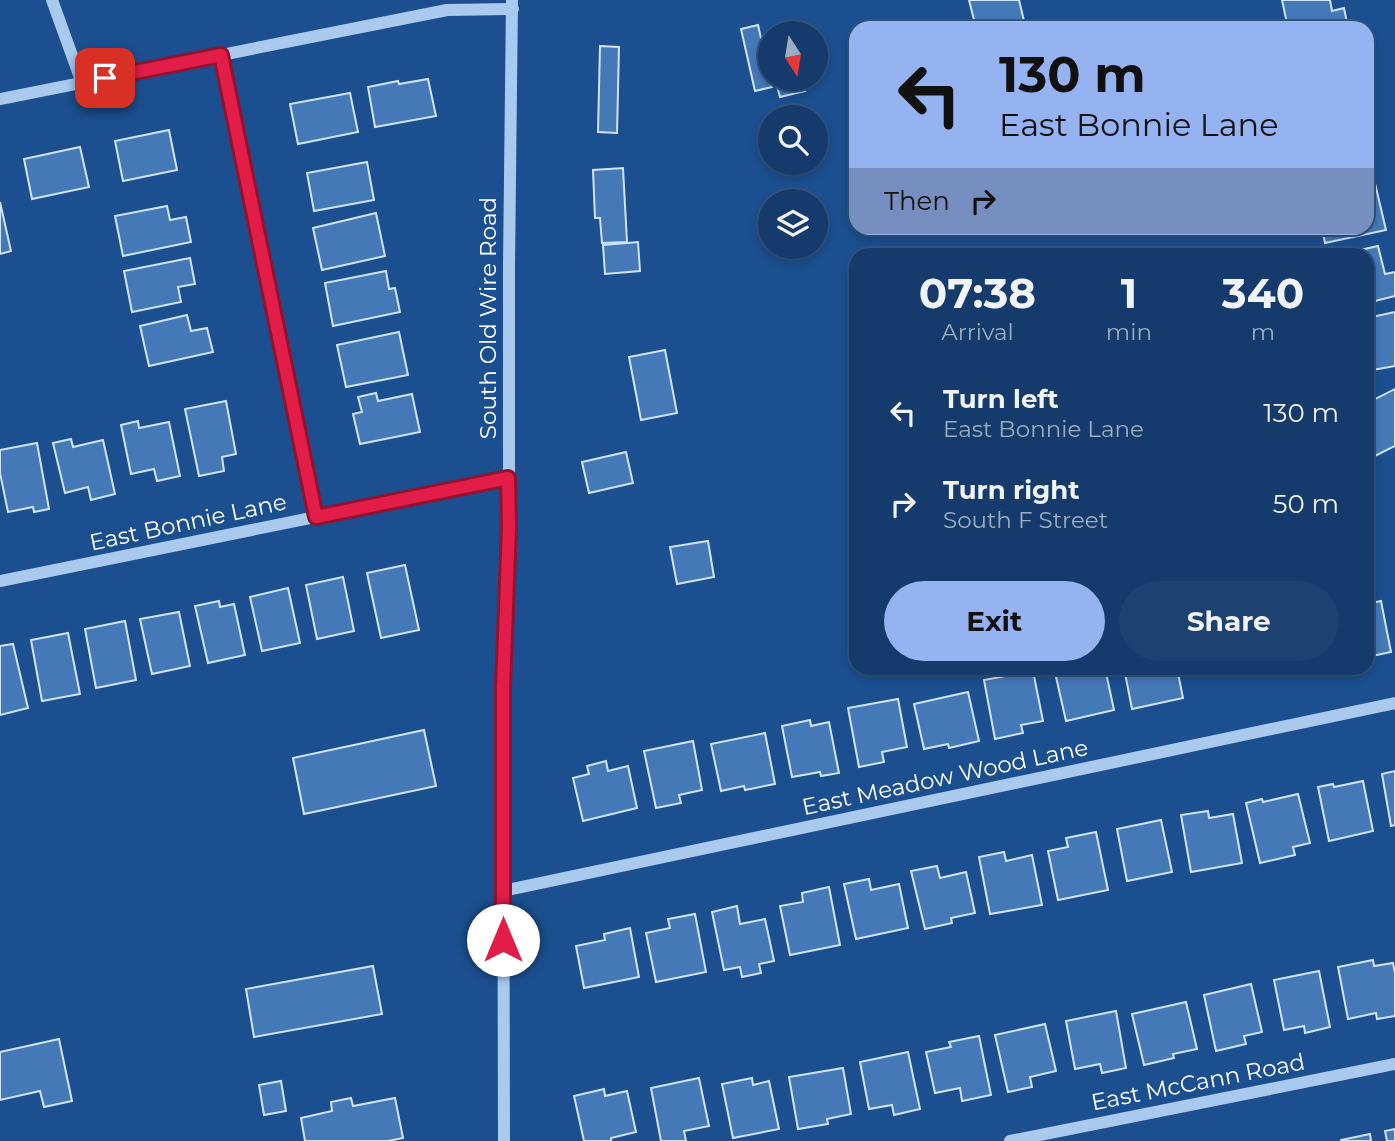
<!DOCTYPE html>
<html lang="en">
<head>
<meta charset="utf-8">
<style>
	:root { --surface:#143b6b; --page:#1d4271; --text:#f1f3f6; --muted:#9dadc1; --line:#33557e; --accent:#95b2f1 }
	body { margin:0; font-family:Montserrat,sans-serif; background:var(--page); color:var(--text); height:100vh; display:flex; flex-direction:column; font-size:26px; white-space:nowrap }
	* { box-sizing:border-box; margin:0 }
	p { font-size:23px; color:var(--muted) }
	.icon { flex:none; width:38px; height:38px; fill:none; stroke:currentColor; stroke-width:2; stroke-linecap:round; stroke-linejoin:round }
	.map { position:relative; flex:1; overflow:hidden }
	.details { position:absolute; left:849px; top:248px; width:525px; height:427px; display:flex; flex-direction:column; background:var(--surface); border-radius:21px; box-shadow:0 4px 10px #0003,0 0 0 2px var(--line) }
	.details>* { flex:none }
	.hud { position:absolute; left:849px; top:21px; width:525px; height:214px; border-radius:21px; box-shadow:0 4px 10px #0003,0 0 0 2px var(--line); background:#95b2f1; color:#111; overflow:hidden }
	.needle { width:46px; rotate:168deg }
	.fabs { position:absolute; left:758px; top:21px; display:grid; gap:14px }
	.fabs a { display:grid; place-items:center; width:70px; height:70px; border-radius:50%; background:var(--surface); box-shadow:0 4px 10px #0003,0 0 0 2px var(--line); font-size:35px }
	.pin { position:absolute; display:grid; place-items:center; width:60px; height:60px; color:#fff; margin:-30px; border-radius:14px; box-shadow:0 4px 10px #0006 }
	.me { position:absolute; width:77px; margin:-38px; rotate:0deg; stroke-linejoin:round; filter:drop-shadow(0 0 5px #0008) }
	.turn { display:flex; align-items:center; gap:24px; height:147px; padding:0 35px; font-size:32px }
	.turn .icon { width:91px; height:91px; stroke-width:2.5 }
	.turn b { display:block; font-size:49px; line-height:60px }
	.then { display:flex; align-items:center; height:66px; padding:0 35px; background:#0003; gap:14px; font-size:26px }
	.eta { display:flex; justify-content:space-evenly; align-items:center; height:119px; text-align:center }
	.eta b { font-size:42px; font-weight:700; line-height:49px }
	.button { display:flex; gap:14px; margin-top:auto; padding:14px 35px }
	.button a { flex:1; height:80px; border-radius:42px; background:var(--accent); color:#111; font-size:28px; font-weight:700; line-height:80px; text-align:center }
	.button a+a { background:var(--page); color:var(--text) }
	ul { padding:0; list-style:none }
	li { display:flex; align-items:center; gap:21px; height:91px; padding:0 35px }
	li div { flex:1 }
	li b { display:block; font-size:26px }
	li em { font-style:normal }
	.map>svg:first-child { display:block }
</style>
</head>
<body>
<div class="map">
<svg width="1395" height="1141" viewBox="0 0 1395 1141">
	<rect width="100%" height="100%" fill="#1b4f8f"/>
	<g fill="#4478b7" stroke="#cfe3fa" stroke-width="2">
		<polygon points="969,0 1019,0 1025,25 1013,28 976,28"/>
		<polygon points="1282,0 1330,0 1332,11 1344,8 1348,28 1288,28"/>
		<polygon points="758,25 772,87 755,91 741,29"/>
		<polygon points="600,46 619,47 617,133 598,132"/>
		<polygon points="428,79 436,116 375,127 368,87 398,81 399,84"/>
		<polygon points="775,79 802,79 805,91 780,97"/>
		<polygon points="350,93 358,132 298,144 290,104"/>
		<polygon points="169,130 177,170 123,181 115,141"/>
		<polygon points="1370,140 1375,164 1367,165 1367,141"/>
		<polygon points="80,147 89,187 32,199 24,159"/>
		<polygon points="367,162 374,200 314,211 307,173"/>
		<polygon points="623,168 627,242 602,243 600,218 595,218 593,170"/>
		<polygon points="1374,179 1386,230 1325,243 1322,228 1367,228 1367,181"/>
		<polygon points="0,202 11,251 0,254"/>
		<polygon points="167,206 170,220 186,217 191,242 123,256 115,216"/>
		<polygon points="376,213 385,256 322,270 313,228"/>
		<polygon points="638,242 640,271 605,274 603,245"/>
		<polygon points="1378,246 1385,274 1395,272 1395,296 1367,303 1367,256 1334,256"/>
		<polygon points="190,258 195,284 178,287 181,302 132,312 124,271"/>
		<polygon points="386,271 389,289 395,288 400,312 333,326 325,283"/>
		<polygon points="1395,312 1395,366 1367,371 1367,318"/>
		<polygon points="187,315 191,331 207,328 213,352 149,366 140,326"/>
		<polygon points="399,332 408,375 346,387 337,345"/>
		<polygon points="665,350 677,413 641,420 629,357"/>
		<polygon points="1395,389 1395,446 1373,457 1367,445 1374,441 1367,425 1367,403"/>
		<polygon points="376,393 378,401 412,394 420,432 360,444 353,414 362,412 358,397"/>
		<polygon points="226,401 236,454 222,457 224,471 199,476 185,409"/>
		<polygon points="138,421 139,428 169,422 180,476 157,481 154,469 131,474 121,425"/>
		<polygon points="71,439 73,447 103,440 115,494 91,500 88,487 65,493 53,443"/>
		<polygon points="37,443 49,509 34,512 33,507 8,512 0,473 0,450"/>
		<polygon points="626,452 633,483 589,493 582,462"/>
		<polygon points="708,541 714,577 677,584 670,547"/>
		<polygon points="405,565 419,630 381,638 367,573"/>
		<polygon points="343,577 354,631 317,639 306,585"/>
		<polygon points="288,588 300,643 262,651 250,597"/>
		<polygon points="219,601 220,607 234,604 245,655 208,663 195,606"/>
		<polygon points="1381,601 1391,652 1372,656 1373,661 1367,662 1367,604"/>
		<polygon points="179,612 190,666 152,674 140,619"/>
		<polygon points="125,621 136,680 96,688 85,629"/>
		<polygon points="68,633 80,694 42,701 31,640"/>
		<polygon points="13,644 28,708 0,715 0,646"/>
		<polygon points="1054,668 1105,668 1114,710 1066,721"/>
		<polygon points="1124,668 1177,668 1183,698 1132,709"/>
		<polygon points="1033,671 1043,721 1021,725 1023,733 995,739 984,680"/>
		<polygon points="968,692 979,741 949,748 948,744 924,749 914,704"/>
		<polygon points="898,699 907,747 882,752 884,762 859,767 848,708"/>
		<polygon points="810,720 811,726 829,722 839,773 821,776 820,772 792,777 782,726"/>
		<polygon points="424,730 436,786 304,814 293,758"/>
		<polygon points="765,733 775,784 745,790 744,786 721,791 711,744"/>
		<polygon points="693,741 702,790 679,795 681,803 656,808 644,751"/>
		<polygon points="606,761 608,771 628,766 637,808 583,821 573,778 589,774 587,766"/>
		<polygon points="1395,771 1395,825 1391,826 1382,774"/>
		<polygon points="1363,781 1373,831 1329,841 1318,787 1333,784 1334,787"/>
		<polygon points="1298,794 1310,843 1293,847 1295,855 1260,863 1246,803 1262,799 1263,802"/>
		<polygon points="1208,811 1209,818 1233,814 1242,863 1191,872 1181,815"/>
		<polygon points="1161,820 1172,872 1127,881 1117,829"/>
		<polygon points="1096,832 1108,890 1058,900 1048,851 1068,847 1066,838"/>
		<polygon points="1004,852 1006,861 1032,855 1042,905 990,914 979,857"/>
		<polygon points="937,866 940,878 966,872 975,913 951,918 952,923 925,929 911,871"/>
		<polygon points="869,879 871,890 899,884 908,928 856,939 844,884"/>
		<polygon points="829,887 840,945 790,955 780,906 803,902 802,893"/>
		<polygon points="737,906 740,924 765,919 774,961 759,964 761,973 742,977 740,967 724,970 712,912"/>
		<polygon points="695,914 706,972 656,982 646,933 670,928 668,919"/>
		<polygon points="630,928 639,977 584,988 576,946 605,940 604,934"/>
		<polygon points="1373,960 1374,966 1393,963 1395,973 1395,1016 1377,1019 1376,1013 1348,1019 1338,967"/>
		<polygon points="373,966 382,1014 254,1037 246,989"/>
		<polygon points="1319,971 1330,1027 1305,1033 1304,1026 1284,1030 1274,980"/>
		<polygon points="1251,984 1262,1032 1244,1036 1246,1044 1216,1051 1204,995"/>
		<polygon points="1186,1002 1197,1049 1173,1054 1174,1058 1144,1065 1132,1014"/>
		<polygon points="1116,1011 1126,1068 1102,1073 1100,1064 1075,1069 1066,1021"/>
		<polygon points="1045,1024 1056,1071 1030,1077 1032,1087 1008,1092 995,1035"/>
		<polygon points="979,1036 991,1095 962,1101 960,1088 935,1093 926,1052 951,1047 949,1042"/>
		<polygon points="59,1039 72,1101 44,1107 40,1091 0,1100 0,1052"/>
		<polygon points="908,1052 920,1109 894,1115 892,1105 869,1109 860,1062"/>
		<polygon points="843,1068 851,1114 827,1119 828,1124 798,1129 789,1077"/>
		<polygon points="699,1078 709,1126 684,1131 686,1141 661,1141 651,1088"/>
		<polygon points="752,1078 753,1085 769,1081 779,1129 733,1138 722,1084"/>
		<polygon points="281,1081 286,1111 264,1115 259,1085"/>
		<polygon points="604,1089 605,1096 627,1091 636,1132 611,1138 611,1141 584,1141 574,1096"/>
		<polygon points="351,1098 353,1106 395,1098 403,1138 388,1141 305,1141 301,1118 332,1111 331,1102"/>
		<polygon points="1395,1129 1395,1141 1387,1141 1385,1131"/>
		<polygon points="1370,1134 1371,1141 1341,1141 1341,1140"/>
	</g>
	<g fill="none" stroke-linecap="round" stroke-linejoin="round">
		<g stroke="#a9c9ee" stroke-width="12">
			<polyline points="52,0 82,83"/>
			<polyline points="221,55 316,517"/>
			<polyline points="0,99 447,10 513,9"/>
			<polyline points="0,581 508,478"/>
			<polyline points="503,891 1395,703"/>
			<polyline points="504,1141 503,688 509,527 509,266 512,0"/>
			<polyline points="1010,1141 1395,1064"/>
		</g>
	</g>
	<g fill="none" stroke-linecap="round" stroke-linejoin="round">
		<g stroke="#92132f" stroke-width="18">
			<polyline id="route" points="105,78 221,55 316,517 508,478 509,527 503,688 503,940"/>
		</g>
		<use href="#route" stroke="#e11d48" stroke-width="12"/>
	</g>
	<g text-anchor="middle" stroke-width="6" stroke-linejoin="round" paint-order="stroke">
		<g font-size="23" fill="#fff" stroke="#1b4f8f">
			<text transform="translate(488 318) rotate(-90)" y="8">South Old Wire Road</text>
			<text transform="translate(188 522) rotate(-12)" y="8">East Bonnie Lane</text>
			<text transform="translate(945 777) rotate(-12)" y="8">East Meadow Wood Lane</text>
			<text transform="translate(1198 1082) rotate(-11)" y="8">East McCann Road</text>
		</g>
	</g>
</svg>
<div class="fabs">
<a><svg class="needle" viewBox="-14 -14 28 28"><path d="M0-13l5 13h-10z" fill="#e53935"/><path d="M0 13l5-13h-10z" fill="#9dadc1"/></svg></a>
<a><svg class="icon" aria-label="search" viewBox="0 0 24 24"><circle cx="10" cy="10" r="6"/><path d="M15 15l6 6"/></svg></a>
<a><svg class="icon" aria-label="layers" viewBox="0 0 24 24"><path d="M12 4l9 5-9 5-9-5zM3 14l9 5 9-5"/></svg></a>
</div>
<div class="pin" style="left:105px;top:78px;background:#d93025"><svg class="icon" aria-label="arrive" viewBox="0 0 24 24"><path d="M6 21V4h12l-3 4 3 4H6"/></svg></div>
<svg class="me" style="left:503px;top:940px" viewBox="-20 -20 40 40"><circle r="19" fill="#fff"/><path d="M0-13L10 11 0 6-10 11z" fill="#e11d48"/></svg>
<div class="hud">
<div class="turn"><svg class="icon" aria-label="left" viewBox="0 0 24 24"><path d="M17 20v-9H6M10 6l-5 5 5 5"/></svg><div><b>130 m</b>East Bonnie Lane</div></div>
<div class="then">Then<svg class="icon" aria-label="right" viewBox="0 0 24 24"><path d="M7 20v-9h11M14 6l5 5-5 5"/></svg></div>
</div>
<section class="details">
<div class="eta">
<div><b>07:38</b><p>Arrival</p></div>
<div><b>1</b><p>min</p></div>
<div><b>340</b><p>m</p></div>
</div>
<ul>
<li><svg class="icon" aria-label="left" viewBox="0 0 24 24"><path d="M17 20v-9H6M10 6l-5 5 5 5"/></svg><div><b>Turn left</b><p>East Bonnie Lane</p></div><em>130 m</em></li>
<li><svg class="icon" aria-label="right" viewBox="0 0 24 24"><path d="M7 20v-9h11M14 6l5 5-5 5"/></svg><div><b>Turn right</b><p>South F Street</p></div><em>50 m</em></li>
</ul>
<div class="button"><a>Exit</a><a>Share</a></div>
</section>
</div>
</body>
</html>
